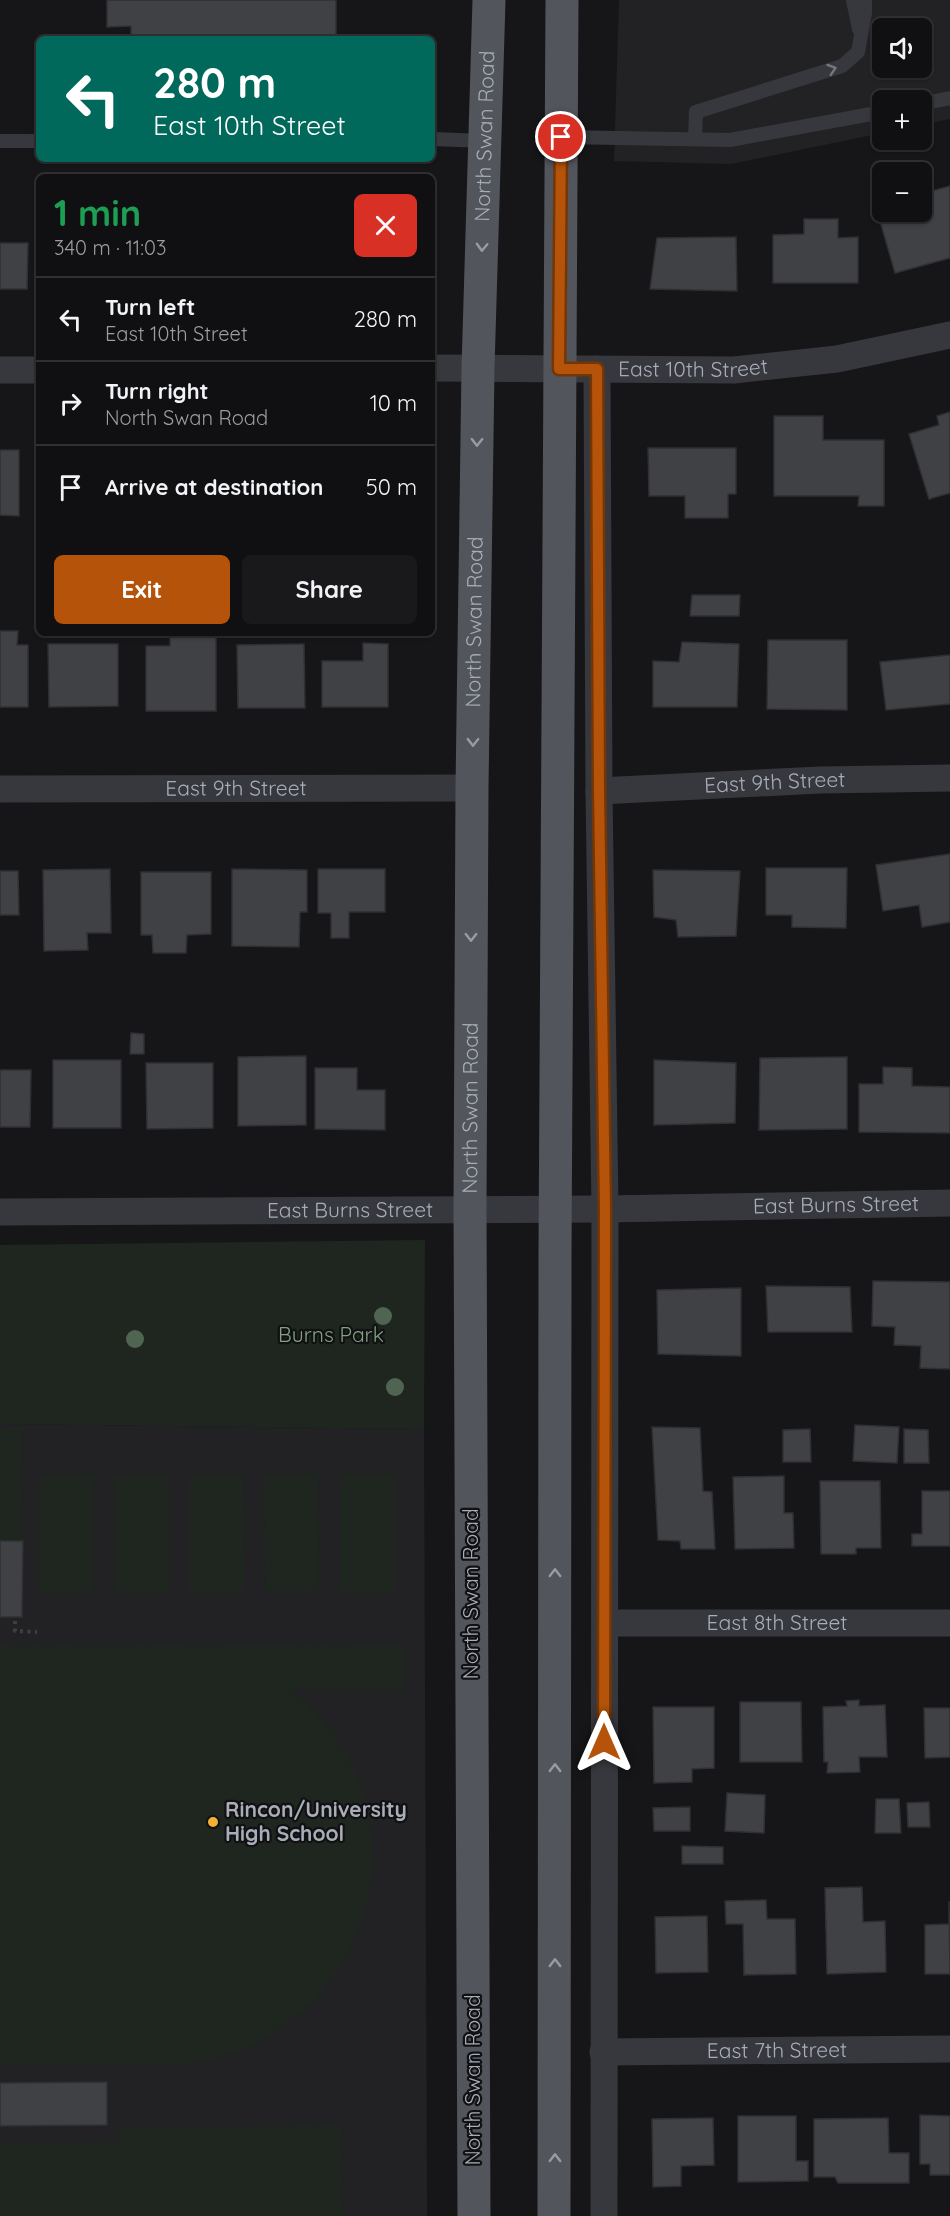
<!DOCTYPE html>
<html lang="en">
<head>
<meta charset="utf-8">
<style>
	:root { --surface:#101012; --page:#19191b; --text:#f1f3f6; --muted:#9c9d9f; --line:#303032; --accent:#b45309 }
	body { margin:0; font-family:Quicksand,sans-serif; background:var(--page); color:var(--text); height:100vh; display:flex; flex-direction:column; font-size:22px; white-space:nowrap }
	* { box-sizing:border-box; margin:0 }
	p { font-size:20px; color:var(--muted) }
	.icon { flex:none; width:33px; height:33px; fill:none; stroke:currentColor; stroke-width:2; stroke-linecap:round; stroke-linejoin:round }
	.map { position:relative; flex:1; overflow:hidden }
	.side { position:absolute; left:36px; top:174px; width:399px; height:462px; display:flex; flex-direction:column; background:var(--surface); border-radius:9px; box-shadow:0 2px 4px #0004,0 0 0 2px var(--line) }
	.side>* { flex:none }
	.guide { position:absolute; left:36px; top:36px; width:399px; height:126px; border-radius:9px; box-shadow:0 2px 4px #0004,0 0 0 2px var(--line); background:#00695c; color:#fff; overflow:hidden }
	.fabs { position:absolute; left:872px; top:18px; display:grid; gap:12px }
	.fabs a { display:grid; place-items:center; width:60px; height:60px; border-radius:9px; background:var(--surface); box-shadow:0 2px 4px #0004,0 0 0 2px var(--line); font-size:30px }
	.pin { position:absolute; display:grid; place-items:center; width:51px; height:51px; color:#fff; margin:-26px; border:3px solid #fff; border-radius:50%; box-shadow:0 2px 6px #0007 }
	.me { position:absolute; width:66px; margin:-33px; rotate:0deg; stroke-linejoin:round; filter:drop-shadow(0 0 4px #0008) }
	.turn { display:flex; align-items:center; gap:21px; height:126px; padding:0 18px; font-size:27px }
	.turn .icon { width:78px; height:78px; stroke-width:2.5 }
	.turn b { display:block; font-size:42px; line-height:51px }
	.round { display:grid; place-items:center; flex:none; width:63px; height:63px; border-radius:9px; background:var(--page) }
	.overview { display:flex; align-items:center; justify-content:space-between; height:102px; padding:0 18px }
	h1 { font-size:36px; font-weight:800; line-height:45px; color:#1e9e55 }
	.cta { display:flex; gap:12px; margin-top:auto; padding:12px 18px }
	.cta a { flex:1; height:69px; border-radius:9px; background:var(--accent); color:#fff; font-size:24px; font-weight:800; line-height:69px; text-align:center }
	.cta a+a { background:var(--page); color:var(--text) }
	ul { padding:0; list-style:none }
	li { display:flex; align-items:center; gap:18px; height:84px; padding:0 18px; border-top:2px solid var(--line) }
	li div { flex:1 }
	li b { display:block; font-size:22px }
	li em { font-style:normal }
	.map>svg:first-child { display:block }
</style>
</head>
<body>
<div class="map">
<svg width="950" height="2216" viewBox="0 0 950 2216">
	<rect width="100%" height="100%" fill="#161618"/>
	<g fill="#222225" fill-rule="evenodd">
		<path d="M619,0H950V119L921,125V100H882V133L731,164L614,161ZM882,28H921V68H882Z"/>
		<polygon points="0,1424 424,1429 427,2216 0,2216"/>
	</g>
	<g fill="#1e261f">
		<polygon points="425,1240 424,1429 0,1424 0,1245"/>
		<polygon points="0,1428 22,1428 23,1541 0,1541"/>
		<polygon points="94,1474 94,1592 40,1592 39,1476"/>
		<polygon points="318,1474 319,1591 265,1591 264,1475"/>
		<polygon points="340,1474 394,1475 394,1592 340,1592"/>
		<rect x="114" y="1475" width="54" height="117"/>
		<polygon points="190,1475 243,1475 244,1592 190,1592"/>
		<path d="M405,1645V1688L292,1689C314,1711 335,1731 349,1759C401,1861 363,1982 264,2039C239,2054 211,2060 182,2065H0V1646Z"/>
		<polygon points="342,2125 343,2216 0,2216 0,2143 120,2142 120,2128"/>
	</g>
	<g fill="#404145" stroke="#303034" stroke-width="1.5">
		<polygon points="107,0 336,0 336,39 131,39 131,26 107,27"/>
		<rect x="326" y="174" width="21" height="3"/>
		<polygon points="950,186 950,258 895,273 876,207 882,205 882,212 921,212 921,194"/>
		<polygon points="804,219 838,219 838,238 858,237 858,283 773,283 773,235 804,234"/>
		<polygon points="736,237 737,291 650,289 657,238"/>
		<polygon points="0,243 28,243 27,289 0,289"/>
		<polygon points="950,412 950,493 929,499 909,434 939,425 937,416"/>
		<polygon points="774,416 823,416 823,440 884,440 884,506 858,506 859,496 774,496"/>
		<polygon points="648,448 736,448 736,494 728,494 728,518 685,518 685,496 649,496"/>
		<polygon points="0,450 19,450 19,516 0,515"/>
		<polygon points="692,595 740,595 739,616 690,616"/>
		<polygon points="0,631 18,631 17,645 28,645 28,707 0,707"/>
		<polygon points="170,633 216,633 216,711 146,711 146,646 170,646"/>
		<polygon points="768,640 847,640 847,710 767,709"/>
		<polygon points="682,642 739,644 737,707 653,707 653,661 679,662"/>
		<polygon points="363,643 388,644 388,707 322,707 322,661 363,661"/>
		<polygon points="48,644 118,644 118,706 49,707"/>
		<polygon points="304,644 305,708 238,708 237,645"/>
		<polygon points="950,655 950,704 886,710 880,662"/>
		<polygon points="950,854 950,922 922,927 919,905 883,911 876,865"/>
		<polygon points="766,868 847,868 846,928 792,927 792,915 766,915"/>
		<polygon points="110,869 111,933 87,933 88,950 44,951 43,870"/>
		<polygon points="232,869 307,870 307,912 300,912 299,947 232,946"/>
		<polygon points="318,869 385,869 385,912 349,912 349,938 331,938 331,913 318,913"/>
		<polygon points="653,870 740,871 736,936 678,937 676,920 654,917"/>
		<polygon points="0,871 18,871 19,915 0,915"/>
		<polygon points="141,872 211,872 211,934 187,935 186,953 153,953 152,935 141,935"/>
		<polygon points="131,1033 144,1034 144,1054 130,1054"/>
		<polygon points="306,1056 306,1125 238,1126 238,1057"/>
		<polygon points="847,1057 847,1129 759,1130 760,1058"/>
		<rect x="53" y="1060" width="68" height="68"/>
		<polygon points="654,1060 736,1063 735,1123 654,1125"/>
		<polygon points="146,1063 213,1063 213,1128 147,1129"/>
		<polygon points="883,1067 912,1068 912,1086 950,1087 950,1133 859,1132 859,1084 883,1084"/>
		<polygon points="315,1068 357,1068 357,1090 385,1090 385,1130 315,1129"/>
		<polygon points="0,1070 31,1070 30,1127 0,1127"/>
		<polygon points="873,1281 950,1282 950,1369 920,1368 921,1346 894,1345 895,1327 872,1326"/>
		<polygon points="766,1286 850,1287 852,1332 768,1332"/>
		<polygon points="741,1288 741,1356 658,1354 657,1290"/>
		<polygon points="855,1425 899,1427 897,1463 853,1461"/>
		<polygon points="652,1427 700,1428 703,1491 712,1492 715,1549 681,1549 680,1541 658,1540"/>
		<polygon points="810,1429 811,1462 783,1462 783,1430"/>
		<polygon points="904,1429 928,1430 929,1463 904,1463"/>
		<polygon points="784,1476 784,1513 793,1513 794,1548 735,1549 733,1477"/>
		<polygon points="820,1481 880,1481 881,1548 856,1548 856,1554 821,1554"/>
		<polygon points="922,1491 950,1491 950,1546 912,1546 912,1534 922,1534"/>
		<polygon points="0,1541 23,1541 22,1617 0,1617"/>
		<polygon points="859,1700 859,1706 885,1705 887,1757 859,1757 860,1772 827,1773 828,1762 824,1762 823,1707 847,1706 846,1701"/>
		<polygon points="740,1702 801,1702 802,1762 740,1762"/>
		<polygon points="653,1707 714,1707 714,1768 692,1769 692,1782 654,1783"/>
		<polygon points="924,1708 950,1708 950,1757 925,1758"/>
		<polygon points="727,1793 765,1795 764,1833 725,1831"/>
		<polygon points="876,1799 899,1799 901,1833 875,1833"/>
		<polygon points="929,1802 930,1827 908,1827 907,1803"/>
		<polygon points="690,1807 690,1831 654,1831 653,1808"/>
		<polygon points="682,1846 723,1847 723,1864 682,1864"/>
		<polygon points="862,1887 863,1922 885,1921 886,1972 827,1974 825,1888"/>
		<polygon points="766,1900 767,1919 795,1919 796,1974 744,1975 743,1924 726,1924 725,1901"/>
		<polygon points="949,1901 950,1974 925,1974 925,1925 949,1924"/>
		<polygon points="707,1916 708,1972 656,1973 655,1917"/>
		<polygon points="107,2082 107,2125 0,2126 0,2083"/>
		<polygon points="920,2115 950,2116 950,2175 930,2175 930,2164 920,2164"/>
		<polygon points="738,2116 796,2116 796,2161 808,2161 808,2181 738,2182"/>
		<polygon points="713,2118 714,2165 681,2166 681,2186 653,2187 652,2119"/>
		<polygon points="888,2118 889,2153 909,2153 909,2183 838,2183 835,2177 814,2177 814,2119"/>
	</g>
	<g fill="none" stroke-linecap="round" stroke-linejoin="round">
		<polyline stroke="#3d3f44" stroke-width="4" stroke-dasharray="3 4.5" stroke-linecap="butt" points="15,1621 15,1631 37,1632"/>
		<g stroke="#37383d" stroke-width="14">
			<polyline points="853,0 859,29"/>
			<polyline points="921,104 950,98"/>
			<polyline points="561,137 730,140 882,112"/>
			<polyline points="432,139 486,141"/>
			<polyline points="695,139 696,112 842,66 858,52 865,13 865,0"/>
			<polyline points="0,141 39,141"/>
		</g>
		<g stroke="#37383d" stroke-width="27">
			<path id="s1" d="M432,368L734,370L837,359L950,335"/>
			<polyline points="597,369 599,791 605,1209 604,2216"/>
			<polyline points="0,370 39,370"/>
			<path id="s2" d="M0,789L472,788"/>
			<path id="s3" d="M599,791L820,780L950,778"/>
			<path id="s4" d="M0,1212L605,1209L950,1203"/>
			<path id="s5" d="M605,1623H950"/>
			<path id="s6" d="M603,2052L950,2049"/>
		</g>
		<g stroke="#53555c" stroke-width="33">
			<path id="s7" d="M474,2216L470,1209L472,788L478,368L489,0"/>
			<polyline points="554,2216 555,1254 562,0"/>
		</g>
	</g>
	<g fill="#506452">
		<circle cx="383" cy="1316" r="9"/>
		<circle cx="135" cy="1339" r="9"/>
		<circle cx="395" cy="1387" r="9"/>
	</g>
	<defs><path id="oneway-chevron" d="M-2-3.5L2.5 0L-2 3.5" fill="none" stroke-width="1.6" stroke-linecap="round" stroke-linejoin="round" transform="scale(1.5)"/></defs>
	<use stroke="#757881" href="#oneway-chevron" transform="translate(832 69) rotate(-18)"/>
	<g stroke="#979ba6">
		<use href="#oneway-chevron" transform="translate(482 247) rotate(92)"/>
		<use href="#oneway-chevron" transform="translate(477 442) rotate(91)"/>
		<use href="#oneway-chevron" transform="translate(473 742) rotate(91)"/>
		<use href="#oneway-chevron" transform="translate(471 937) rotate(90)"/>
		<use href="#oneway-chevron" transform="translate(555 1573) rotate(-90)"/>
		<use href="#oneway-chevron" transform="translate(555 1768) rotate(-90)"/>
		<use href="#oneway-chevron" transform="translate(555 1963) rotate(-90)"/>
		<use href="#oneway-chevron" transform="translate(555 2158) rotate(-90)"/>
	</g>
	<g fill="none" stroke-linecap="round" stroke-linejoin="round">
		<g stroke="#753606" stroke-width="15">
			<polyline id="route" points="561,137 559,369 597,369 599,790 605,1209 604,1742"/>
		</g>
		<use href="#route" stroke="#b45309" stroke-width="10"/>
	</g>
	<circle fill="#f2b134" stroke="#111113" stroke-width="2" cx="213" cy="1822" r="6"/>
	<g text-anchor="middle" stroke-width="4.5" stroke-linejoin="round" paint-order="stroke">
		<g font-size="21" fill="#a8adb8" stroke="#111113">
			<text dy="7" stroke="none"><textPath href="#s7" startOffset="2080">North Swan Road</textPath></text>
			<text dy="7" stroke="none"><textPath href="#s1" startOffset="261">East 10th Street</textPath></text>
			<text dy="7" stroke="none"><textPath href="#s7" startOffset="1594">North Swan Road</textPath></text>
			<text dy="7" stroke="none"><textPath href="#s3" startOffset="176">East 9th Street</textPath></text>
			<text dy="7" stroke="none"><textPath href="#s2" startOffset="236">East 9th Street</textPath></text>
			<text dy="7" stroke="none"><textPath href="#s7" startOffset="1108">North Swan Road</textPath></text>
			<text dy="7" stroke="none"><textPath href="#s4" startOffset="836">East Burns Street</textPath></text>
			<text dy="7" stroke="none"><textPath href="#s4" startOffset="350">East Burns Street</textPath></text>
			<text transform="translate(471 1594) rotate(-90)" y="7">North Swan Road</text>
			<text dy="7" stroke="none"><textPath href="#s5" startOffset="172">East 8th Street</textPath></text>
			<text dy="7" stroke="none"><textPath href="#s6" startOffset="174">East 7th Street</textPath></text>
			<text transform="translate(473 2080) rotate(-90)" y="7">North Swan Road</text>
		</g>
		<g font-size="21" fill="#7fa381" stroke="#111113">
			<text x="331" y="1342">Burns Park</text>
		</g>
		<g font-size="21" font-weight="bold" fill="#a8adb8" stroke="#111113" text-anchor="start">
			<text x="225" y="1817">Rincon/University<tspan x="225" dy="24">High School</tspan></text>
		</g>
	</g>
</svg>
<div class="fabs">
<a><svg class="icon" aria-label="sound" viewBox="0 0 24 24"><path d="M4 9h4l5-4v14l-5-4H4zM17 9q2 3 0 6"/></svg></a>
<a>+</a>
<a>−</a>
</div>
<div class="pin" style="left:561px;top:137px;background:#d93025"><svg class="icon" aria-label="arrive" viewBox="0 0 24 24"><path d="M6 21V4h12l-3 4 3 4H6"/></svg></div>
<svg class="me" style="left:604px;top:1742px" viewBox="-20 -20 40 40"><path d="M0-17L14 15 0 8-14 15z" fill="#b45309" stroke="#fff" stroke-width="4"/></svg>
<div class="guide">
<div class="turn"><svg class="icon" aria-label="left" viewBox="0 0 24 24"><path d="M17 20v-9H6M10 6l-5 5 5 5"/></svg><div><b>280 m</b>East 10th Street</div></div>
</div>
<section class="side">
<div class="overview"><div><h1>1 min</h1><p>340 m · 11:03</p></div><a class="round" style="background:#d93025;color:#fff"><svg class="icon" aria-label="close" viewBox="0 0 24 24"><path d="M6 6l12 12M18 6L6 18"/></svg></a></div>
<ul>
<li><svg class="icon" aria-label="left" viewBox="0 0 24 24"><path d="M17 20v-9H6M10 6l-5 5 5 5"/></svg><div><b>Turn left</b><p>East 10th Street</p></div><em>280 m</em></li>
<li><svg class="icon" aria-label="right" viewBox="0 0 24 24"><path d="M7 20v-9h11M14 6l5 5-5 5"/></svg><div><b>Turn right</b><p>North Swan Road</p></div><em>10 m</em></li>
<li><svg class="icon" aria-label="arrive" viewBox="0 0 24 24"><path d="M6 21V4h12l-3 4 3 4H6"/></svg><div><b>Arrive at destination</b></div><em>50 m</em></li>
</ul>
<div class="cta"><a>Exit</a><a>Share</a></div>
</section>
</div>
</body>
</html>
